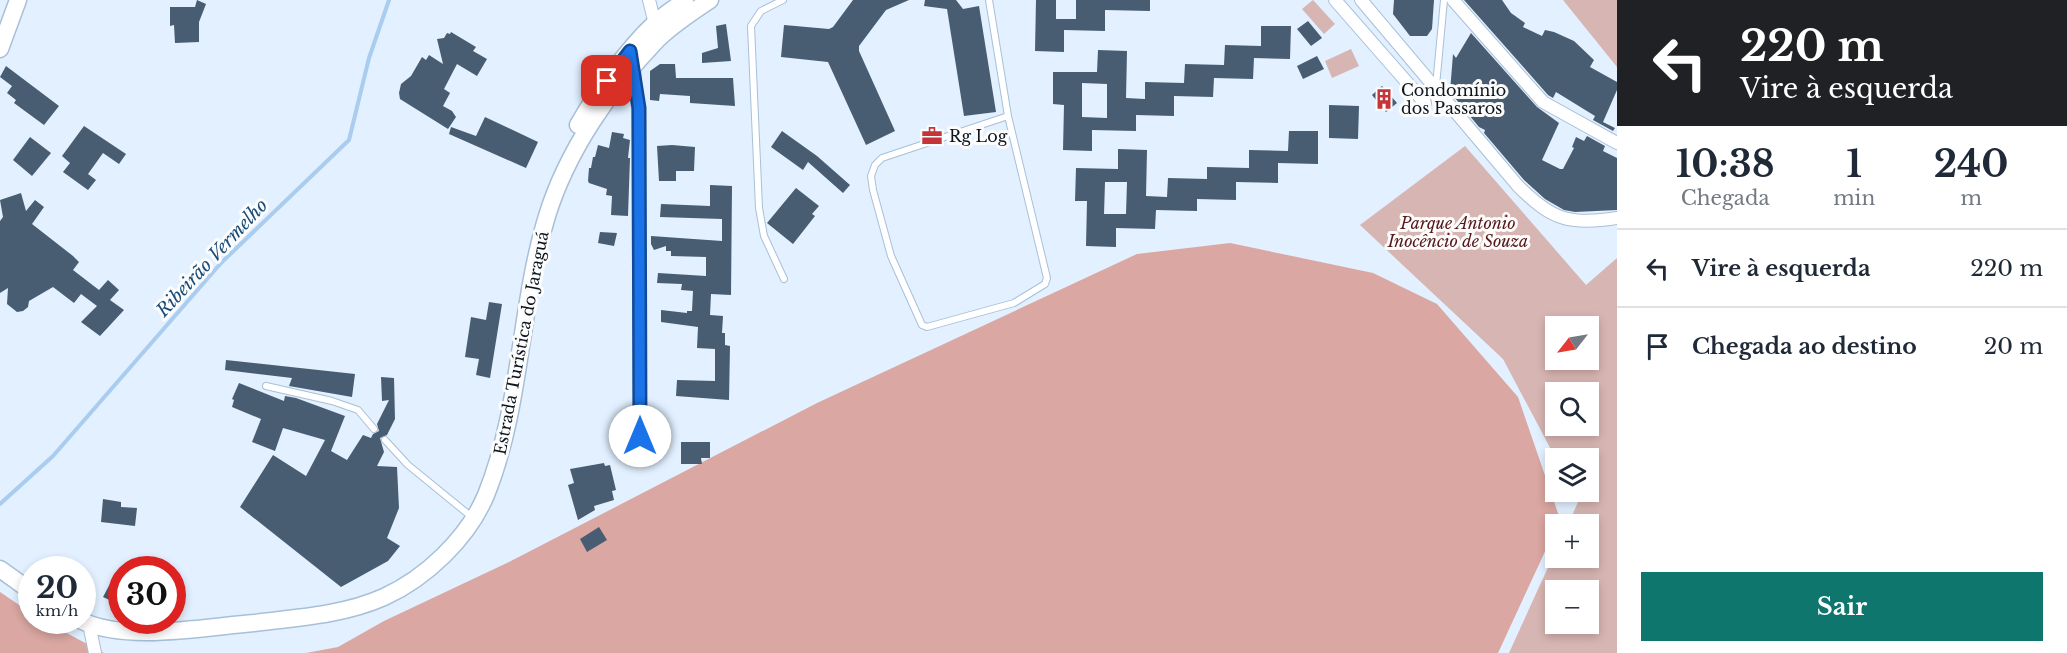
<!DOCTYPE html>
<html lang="pt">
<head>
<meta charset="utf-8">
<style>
	:root { --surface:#fff; --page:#f2f2f3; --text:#1f2937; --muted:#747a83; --line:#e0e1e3; --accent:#0f766e }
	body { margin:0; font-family:"Libre Baskerville",serif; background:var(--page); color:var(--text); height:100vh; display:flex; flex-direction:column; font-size:22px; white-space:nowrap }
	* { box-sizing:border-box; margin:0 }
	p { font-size:20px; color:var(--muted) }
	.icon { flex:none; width:33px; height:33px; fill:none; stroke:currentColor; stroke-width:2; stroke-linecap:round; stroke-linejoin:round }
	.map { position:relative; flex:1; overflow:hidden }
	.sheet { display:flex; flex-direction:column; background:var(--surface); width:450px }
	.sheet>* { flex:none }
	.hud { background:#202124; color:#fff; overflow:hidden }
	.needle { width:39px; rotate:239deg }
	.controls { position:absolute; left:1545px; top:316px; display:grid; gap:12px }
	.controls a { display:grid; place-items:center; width:54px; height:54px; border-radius:0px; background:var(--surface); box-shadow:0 3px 9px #0003; font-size:30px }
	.speed { position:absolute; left:18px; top:556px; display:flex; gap:12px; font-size:30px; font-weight:700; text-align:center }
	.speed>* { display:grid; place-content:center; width:78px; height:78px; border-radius:50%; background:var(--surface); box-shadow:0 3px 9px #0003; line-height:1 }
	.speed small { font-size:15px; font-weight:400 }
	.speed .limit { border:9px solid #d22; background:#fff; color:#111 }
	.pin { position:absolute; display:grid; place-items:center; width:51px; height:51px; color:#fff; margin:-26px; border-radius:12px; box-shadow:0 3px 9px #0006 }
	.me { position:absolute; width:66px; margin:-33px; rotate:0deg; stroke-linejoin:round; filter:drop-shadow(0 0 4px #0008) }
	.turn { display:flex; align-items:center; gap:21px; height:126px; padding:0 24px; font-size:27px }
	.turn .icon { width:78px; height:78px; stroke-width:2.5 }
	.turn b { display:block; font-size:42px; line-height:51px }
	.eta { display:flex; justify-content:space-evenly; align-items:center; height:102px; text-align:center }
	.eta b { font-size:36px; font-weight:700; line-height:42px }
	.button { display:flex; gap:12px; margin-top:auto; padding:12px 24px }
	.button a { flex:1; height:69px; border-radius:0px; background:var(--accent); color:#fff; font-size:24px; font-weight:700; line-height:69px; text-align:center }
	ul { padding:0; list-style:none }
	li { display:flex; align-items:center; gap:18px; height:78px; padding:0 24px; border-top:2px solid var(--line) }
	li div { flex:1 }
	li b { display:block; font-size:22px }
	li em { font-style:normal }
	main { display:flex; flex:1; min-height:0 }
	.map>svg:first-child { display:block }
</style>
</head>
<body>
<main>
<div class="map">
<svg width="1617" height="653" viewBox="0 0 1617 653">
	<rect width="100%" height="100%" fill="#e2f0ff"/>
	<g fill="#d7b5b2" fill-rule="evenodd">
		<polygon points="1313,0 1335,24 1324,34 1302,9"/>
		<polygon points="1563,0 1617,0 1617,67"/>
		<polygon points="1351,49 1359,66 1332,78 1325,61"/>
		<path d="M1465,146L1586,285L1617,258V653H1509L1555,552L1556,558H1588V525H1568L1578,502L1573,492H1588V459H1556L1503,359L1360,225ZM1556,327H1588V360H1556ZM1556,393H1588V426H1556ZM1556,591H1588V624H1556Z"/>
	</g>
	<g fill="#daa7a2">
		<polygon points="1230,243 1373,273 1437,304 1518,397 1560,519 1498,653 306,653 338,647 384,621 509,562 817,403 1137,254"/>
		<polygon points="0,592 31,613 32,621 44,621 104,653 0,653"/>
	</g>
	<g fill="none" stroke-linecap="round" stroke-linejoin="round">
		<polyline stroke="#a9ccef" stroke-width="4" points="0,504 53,456 221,263 349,140 369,58 389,0"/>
	</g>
	<g fill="#485d71" fill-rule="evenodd">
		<polygon points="197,0 206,4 199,22 199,42 175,43 174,25 170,26 170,7 195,7"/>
		<polygon points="853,0 909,0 886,10 859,46 859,51 895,131 866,145 828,62 781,57 784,25 829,29 833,27"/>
		<polygon points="925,0 956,0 963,9 979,6 996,112 964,116 947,9 924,6"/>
		<polygon points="1036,0 1056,0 1056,19 1076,19 1076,0 1150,0 1150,11 1105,10 1105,31 1064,30 1064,52 1035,51"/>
		<polygon points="1394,0 1434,0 1432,29 1427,36 1410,36 1393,14"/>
		<polygon points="1464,0 1502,0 1511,13 1525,23 1523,27 1542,36 1545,30 1554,32 1574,41 1594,60 1590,67 1617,82 1617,90 1603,122 1615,128 1613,131 1593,120 1595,116 1556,92 1553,98 1548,95"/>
		<polygon points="1308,21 1322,38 1311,46 1297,29"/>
		<polygon points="726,24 731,61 702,63 702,53 718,48 716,26"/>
		<path d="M1261,26H1291L1290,59L1254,58L1253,79L1214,78L1213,97L1174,96V116L1136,115V131L1092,130V151L1063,150L1064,105L1053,104V72H1097L1098,50L1127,51L1126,98L1145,99V82L1184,83L1185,64L1224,65L1225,45L1261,46ZM1082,83L1107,84V118L1082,117Z"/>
		<polygon points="451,32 476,47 473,51 487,59 477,76 457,64 444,89 450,93 443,106 452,111 456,117 448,129 400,99 399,93 401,84 411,76 422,57 426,60 429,55 443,64 437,39 444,38 447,33 450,34"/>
		<polygon points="1471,33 1537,107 1559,123 1542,160 1560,169 1563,169 1574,148 1572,147 1576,137 1584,141 1587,136 1605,146 1603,151 1617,158 1617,210 1575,212 1564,210 1545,199 1524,180 1484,133 1485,130 1479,127 1450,92 1453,54 1456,58"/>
		<polygon points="1317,56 1324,69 1303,79 1297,66"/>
		<polygon points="660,64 675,64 676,78 733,78 735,106 690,103 690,96 660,94 659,101 650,100 650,71"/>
		<polygon points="6,66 59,106 44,125 14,103 16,100 7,93 12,86 0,77"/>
		<polygon points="1382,86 1397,103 1386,112 1372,95"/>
		<polygon points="1329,105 1359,106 1358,139 1329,138"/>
		<polygon points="485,117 538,142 526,168 449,134 451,127 476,136"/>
		<polygon points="84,126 126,154 119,164 103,153 88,174 96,180 88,190 63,172 70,163 62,156"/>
		<polygon points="782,131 817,156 850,185 843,193 808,162 803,170 771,147"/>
		<path d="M1289,131H1318V164L1278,163V183L1236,182V200L1197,199V211L1156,210L1155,229L1116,228V247L1086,246L1087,201H1075L1076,168L1118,169V149L1147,150L1146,196L1167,197L1168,178L1207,179V167L1249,168V150L1288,151ZM1105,182H1127L1126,214H1104Z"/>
		<polygon points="612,132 624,134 623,138 630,140 628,158 630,158 628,216 611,215 612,196 606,195 607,189 589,183 588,181 589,168 591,168 593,157 595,157 598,145 609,148"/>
		<polygon points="30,137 51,153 32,176 13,160"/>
		<polygon points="672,145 695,147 694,171 676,171 676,181 659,181 657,146"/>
		<polygon points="710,185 732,186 731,295 711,294 710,315 723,316 722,333 725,333 725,345 730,346 729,400 676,396 677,380 715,381 715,349 697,348 698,327 661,322 661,310 687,313 687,311 692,311 693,291 681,290 682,284 657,283 658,273 706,276 706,257 671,256 671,251 666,251 666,246 654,250 651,244 651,236 722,241 722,219 660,217 661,204 710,206"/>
		<polygon points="796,188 819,206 812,214 815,216 793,244 767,223"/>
		<polygon points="21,193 26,211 35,200 44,207 32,224 73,256 79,262 73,270 99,290 108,280 119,290 110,300 124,310 100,336 81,322 97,306 81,294 74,303 53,287 29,301 28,307 23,311 17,312 7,304 8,288 0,293 0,221 3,217 0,200"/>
		<polygon points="600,232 617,233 614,246 598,243"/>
		<polygon points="489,302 502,304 490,378 476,375 479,359 465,357 471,317 486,320"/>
		<polygon points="226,360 355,374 352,397 289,386 292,378 225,370"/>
		<polygon points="381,377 394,378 395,419 387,435 380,438 384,452 377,466 397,467 399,508 387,538 400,546 388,561 341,587 240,507 273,455 306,476 325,440 283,428 275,451 252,442 261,419 232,407 234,400 232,399 239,383 284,401 285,396 296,398 345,416 331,451 347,460 363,435 371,438 373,434 379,431 377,424 389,400 382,401"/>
		<polygon points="681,442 710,442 710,458 701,458 702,464 681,464"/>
		<polygon points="604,463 605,466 610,465 616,490 612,491 614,500 594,506 595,510 578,520 568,485 574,483 570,469"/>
		<polygon points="103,499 121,502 121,507 137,508 135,526 101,522"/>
		<polygon points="599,527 607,540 587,552 580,539"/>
		<polygon points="111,582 122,587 122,606 103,597"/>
	</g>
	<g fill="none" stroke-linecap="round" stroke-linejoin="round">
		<g stroke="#a8c0d7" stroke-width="8">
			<g id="lane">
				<polyline points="783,0 761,11 751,26 759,208 764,236 784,279"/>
				<polyline points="989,0 1008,116 1047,278 1045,284 1014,303 927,327 922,325 891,256 873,190 871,176 875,165 882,158 1008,116"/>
				<polyline points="1436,86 1444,0"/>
				<polyline points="266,386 332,401 358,410 374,429"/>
				<polyline points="385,440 408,465 473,518"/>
			</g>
		</g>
		<g stroke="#a8c0d7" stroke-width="14">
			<g id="street">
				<polyline points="649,0 656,28"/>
				<polyline points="1335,0 1425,103"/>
				<path d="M1361,0L1518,186C1551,219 1569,226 1617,218"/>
				<polyline points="1453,0 1543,102 1617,143"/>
				<polyline points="633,61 638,108 640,436"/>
				<polyline points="89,624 95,653"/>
			</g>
		</g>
		<g stroke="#a8c0d7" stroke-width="19">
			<g id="secondary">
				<polyline points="0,49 18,0"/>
				<path d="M578,125C597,92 626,50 655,23C664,15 675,8 685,0"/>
				<polyline points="0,569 32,592"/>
				<path d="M82,621C127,642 205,627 254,623C296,618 344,615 384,597C426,578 468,538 486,495C522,406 519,307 547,216C567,151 610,89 657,40C672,25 692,12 710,0"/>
			</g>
		</g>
		<use href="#lane" stroke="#fff" stroke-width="6"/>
		<use href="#street" stroke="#fff" stroke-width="12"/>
		<use href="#secondary" stroke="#fff" stroke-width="16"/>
	</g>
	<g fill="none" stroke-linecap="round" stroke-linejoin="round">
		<g stroke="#114b97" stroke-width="15">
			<polyline id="route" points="607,81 630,51 639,108 640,436"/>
		</g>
		<use href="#route" stroke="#1a73e8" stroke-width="10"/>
	</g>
	<defs>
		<g id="building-bare" transform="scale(1.62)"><path d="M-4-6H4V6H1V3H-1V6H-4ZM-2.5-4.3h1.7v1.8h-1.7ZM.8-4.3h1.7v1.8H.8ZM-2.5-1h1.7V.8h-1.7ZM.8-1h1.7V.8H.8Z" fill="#c43439" stroke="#fcfcfc" stroke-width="2.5" paint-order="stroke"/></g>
		<g id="office-bare" transform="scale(1.62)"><path d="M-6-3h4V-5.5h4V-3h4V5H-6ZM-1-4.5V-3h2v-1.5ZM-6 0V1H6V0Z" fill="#c43439" stroke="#fcfcfc" stroke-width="2.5" paint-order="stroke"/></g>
	</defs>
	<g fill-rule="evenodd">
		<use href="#building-bare" x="1384" y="99"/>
		<use href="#office-bare" x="932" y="136"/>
	</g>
	<g text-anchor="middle" stroke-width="6" stroke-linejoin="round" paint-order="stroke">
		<g font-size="16" fill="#0c141c" stroke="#fcfcfc" text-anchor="start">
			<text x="1401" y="96">Condomínio<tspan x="1401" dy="18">dos Passaros</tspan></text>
			<text x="949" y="142">Rg Log</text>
		</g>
		<g font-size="16" font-style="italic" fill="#551718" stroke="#fcfcfc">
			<text x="1458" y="229">Parque Antonio<tspan x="1458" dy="18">Inocêncio de Souza</tspan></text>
		</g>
		<g font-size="16" fill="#0c141c" stroke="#fcfcfc">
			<text transform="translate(521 343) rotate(-79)" y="6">Estrada Turística do Jaraguá</text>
		</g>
		<g font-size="18" font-style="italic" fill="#184d79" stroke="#fcfcfc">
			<text transform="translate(212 258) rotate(-47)" y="6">Ribeirão Vermelho</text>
		</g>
	</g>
</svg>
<div class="controls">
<a><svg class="needle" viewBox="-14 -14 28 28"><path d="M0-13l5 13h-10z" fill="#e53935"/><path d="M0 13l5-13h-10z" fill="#747a83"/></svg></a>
<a><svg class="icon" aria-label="search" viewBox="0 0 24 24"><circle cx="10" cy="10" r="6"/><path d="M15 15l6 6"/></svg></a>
<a><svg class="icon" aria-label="layers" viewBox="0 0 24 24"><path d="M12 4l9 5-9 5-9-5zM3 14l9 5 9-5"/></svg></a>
<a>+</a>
<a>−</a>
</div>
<div class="speed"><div>20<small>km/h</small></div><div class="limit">30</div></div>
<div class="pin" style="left:607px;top:81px;background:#d93025"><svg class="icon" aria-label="arrive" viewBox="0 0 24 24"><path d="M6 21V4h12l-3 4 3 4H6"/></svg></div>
<svg class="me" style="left:640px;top:436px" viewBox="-20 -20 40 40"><circle r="19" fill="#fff"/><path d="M0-13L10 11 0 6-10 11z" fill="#1a73e8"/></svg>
</div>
<section class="sheet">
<div class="hud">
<div class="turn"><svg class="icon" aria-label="left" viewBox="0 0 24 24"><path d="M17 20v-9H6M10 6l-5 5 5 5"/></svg><div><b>220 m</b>Vire à esquerda</div></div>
</div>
<div class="eta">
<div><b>10:38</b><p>Chegada</p></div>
<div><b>1</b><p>min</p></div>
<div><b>240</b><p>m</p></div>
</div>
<ul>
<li><svg class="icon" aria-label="left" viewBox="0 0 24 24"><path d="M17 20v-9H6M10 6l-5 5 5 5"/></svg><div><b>Vire à esquerda</b></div><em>220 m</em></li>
<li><svg class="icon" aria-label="arrive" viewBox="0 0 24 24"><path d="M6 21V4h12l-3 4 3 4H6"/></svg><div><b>Chegada ao destino</b></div><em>20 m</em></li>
</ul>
<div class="button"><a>Sair</a></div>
</section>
</main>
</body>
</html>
